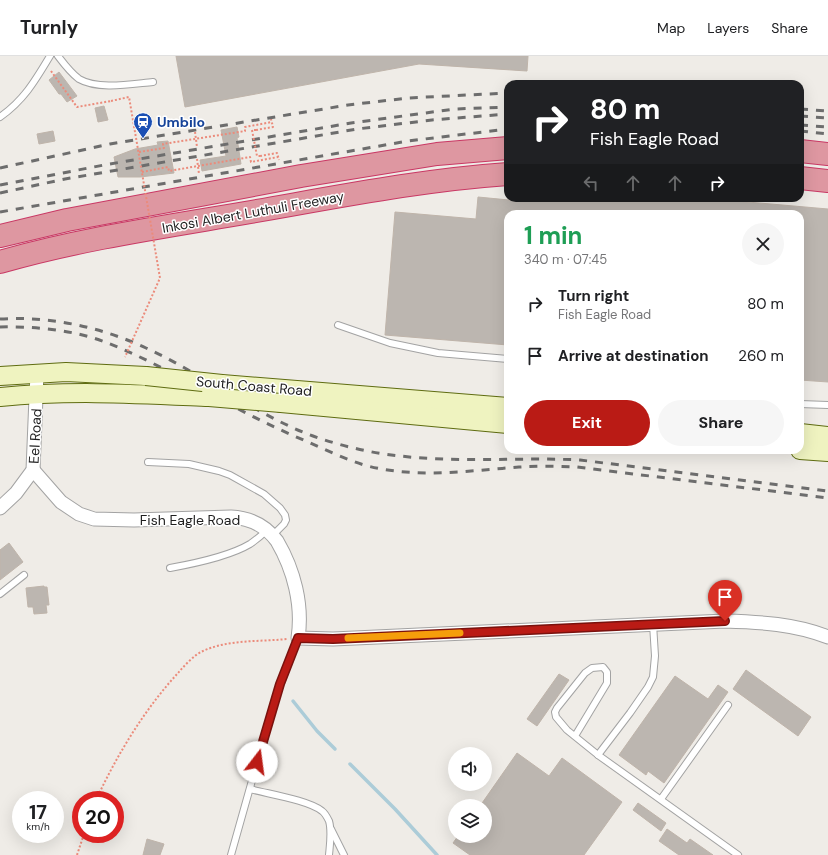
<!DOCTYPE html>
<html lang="en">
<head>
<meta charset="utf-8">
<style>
	:root { --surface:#fff; --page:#f6f6f6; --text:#202124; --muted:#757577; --line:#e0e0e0; --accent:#ba1b15 }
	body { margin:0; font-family:"DM Sans",sans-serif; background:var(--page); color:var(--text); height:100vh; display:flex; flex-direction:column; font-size:15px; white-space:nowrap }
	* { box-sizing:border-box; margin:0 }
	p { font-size:13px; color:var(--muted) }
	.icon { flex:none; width:22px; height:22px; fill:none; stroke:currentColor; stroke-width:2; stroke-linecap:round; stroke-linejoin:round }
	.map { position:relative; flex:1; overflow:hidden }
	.drawer { position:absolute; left:504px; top:154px; width:300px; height:244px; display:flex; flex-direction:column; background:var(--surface); border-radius:12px; box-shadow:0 4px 16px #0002 }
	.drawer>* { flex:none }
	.top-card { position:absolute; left:504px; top:24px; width:300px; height:122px; border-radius:12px; box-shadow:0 4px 16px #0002; background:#202124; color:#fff; overflow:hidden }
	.fabs { position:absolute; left:448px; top:691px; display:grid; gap:8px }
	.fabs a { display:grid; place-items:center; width:44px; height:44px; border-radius:50%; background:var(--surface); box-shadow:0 4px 16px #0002; font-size:20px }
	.speed { position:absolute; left:12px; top:735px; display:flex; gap:8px; font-size:20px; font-weight:700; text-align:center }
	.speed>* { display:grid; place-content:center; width:52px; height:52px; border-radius:50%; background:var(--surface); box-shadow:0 4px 16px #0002; line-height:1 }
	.speed small { font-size:10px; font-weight:400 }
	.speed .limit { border:6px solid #d22; background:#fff; color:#111 }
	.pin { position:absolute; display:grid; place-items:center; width:34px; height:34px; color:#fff; margin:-41px -17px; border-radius:50% 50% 50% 0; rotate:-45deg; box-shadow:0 0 4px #0007 }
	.pin .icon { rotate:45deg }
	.me { position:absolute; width:44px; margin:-22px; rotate:15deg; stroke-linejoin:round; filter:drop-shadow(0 0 3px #0008) }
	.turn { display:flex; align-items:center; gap:14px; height:84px; padding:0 20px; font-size:18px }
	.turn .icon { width:52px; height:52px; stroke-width:2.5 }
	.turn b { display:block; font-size:28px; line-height:34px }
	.lanes { display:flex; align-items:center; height:38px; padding:0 20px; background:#0003; justify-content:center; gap:20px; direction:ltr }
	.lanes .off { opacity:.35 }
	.round { display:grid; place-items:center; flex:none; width:42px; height:42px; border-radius:21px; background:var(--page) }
	.head { display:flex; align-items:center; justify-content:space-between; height:68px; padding:0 20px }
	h1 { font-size:24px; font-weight:700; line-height:30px; color:#1e9e55 }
	.primary-button { display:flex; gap:8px; margin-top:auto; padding:8px 20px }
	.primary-button a { flex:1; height:46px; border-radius:24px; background:var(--accent); color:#fff; font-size:16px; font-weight:700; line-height:46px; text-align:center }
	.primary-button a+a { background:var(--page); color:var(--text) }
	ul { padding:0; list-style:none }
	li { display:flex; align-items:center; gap:12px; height:52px; padding:0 20px }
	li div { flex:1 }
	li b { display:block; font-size:15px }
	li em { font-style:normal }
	header { display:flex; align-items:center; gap:24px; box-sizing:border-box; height:56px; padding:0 20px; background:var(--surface); border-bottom:1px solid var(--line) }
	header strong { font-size:19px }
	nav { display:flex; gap:22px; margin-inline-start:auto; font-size:14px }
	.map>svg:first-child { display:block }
</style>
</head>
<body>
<header>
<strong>Turnly</strong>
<nav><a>Map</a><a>Layers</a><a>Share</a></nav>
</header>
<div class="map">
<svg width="828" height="799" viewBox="0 0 828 799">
	<rect width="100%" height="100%" fill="#efece7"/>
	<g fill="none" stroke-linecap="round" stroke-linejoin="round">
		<g stroke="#acccd8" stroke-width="3.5">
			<polyline points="293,645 317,675 335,693"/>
			<polyline points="350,708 395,753 437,799"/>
		</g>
	</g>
	<g fill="#bcb6b0" stroke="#bfb4aa">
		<polygon points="176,0 528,0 527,15 419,8 185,51"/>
		<polygon points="59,16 77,40 67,46 61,38 59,38 49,24"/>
		<polygon points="104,50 108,64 98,66 95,52"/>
		<polygon points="237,71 239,81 237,82 241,108 202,115 200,104 226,100 221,74"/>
		<polygon points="53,75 55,85 39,88 37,78"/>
		<polygon points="168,85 174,117 140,121 118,121 114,101 135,93 158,89 157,86"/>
		<polygon points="478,141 519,145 519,142 551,142 585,145 585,142 702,142 828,153 828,326 800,324 800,158 508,158 508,289 385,279 395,156 476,163"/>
		<polygon points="9,487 23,506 0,524 0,494"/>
		<polygon points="44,530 44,531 47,531 49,549 46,549 47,557 34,558 33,551 28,551 26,532"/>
		<polygon points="746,614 811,661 798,680 733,633"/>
		<polygon points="559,618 569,624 537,670 527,663"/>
		<polygon points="675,620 708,643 718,629 728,636 664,727 648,715 646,719 619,699"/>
		<polygon points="517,697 549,720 562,702 622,746 584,799 470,799 453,787 458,780 485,780 485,750 480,750"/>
		<polygon points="638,747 666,767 661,775 633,754"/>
		<polygon points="667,773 687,787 690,783 713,799 679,799 659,785"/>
		<polygon points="147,783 164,788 160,799 143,799"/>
	</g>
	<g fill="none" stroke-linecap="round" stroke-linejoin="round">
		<g stroke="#a3a3a3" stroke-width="8">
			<g id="lane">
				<path d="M58,0C64,8 71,17 79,23C98,34 131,28 153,26"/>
				<path d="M0,61C24,44 35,25 50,0"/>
				<polyline points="338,269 390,287 438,297 508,303"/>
				<polyline points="800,348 828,349"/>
				<polyline points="148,406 189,408 219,415 230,419 264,438 280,452 285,459 286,464 284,468 273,479"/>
				<path d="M170,512C192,508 230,500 250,488C256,484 262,479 267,474"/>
				<polyline points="0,538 24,519"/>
				<polyline points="575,680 607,627 607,616 603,611 592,612 585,617 557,652 555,656 556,661 567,674 598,699 738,799"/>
				<polyline points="598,699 630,657 648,631 653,621 655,600 653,568"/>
				<path d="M250,733C268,738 308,744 322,755C325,757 327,761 329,765C332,775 330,788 329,799"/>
				<polyline points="661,743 728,649"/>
				<polyline points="331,773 344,799"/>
				<polyline points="231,799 275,643 298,582"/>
			</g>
		</g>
		<g stroke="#a3a3a3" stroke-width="15">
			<g id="street">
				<path d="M33,414L61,446L79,458L94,463L134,464L231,461C250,462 266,470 277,485C294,514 303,549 298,582L333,583L725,565C760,566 795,568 828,581"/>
				<polyline points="0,452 16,437 33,414 37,317"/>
			</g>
		</g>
		<g stroke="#5f6c11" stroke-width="20">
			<g id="secondary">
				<polyline points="0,320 66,316 146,320"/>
				<polyline points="222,328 508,351"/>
				<path d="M0,341C70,334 139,338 209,341"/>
				<polyline points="281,347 508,368"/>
				<polyline points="800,377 828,380"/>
				<polyline points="800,394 828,396"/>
			</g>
		</g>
		<g stroke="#c93864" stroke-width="24">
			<g id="highway">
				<polyline points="800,95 828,98"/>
				<polyline points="800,122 828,125"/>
				<polyline points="0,180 67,164 301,120 437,98 508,92"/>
				<path d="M0,206C80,183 163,171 245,157C332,142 420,124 508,118"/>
			</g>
		</g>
		<g stroke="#eb8b7b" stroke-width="2" stroke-dasharray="2 2" stroke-linecap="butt">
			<polyline points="51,15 77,51 111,45"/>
			<polyline points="256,74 273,71 271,63"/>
			<polyline points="195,76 197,91"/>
			<polyline points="139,96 164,92 163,88 245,75 245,71 272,66"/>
			<polyline points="260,100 277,97 279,104"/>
			<polyline points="197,103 199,118"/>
			<polyline points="142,116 168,111 169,115 250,101 251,106 278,101"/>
			<path d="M96,744C117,699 144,654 178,617C185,609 194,599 203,595C230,583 259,586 287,583"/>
			<polyline points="77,799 84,778"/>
		</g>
		<use href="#lane" stroke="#fff" stroke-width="6"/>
		<use href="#street" stroke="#fff" stroke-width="13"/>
		<use href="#secondary" stroke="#eff3c0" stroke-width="18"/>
		<use href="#highway" stroke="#de97a1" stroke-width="22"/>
		<g stroke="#6d6d6d" stroke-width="3" stroke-dasharray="8 8" stroke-linecap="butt">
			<polyline points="800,53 828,55"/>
			<polyline points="800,60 828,62"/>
			<polyline points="800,69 828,71"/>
			<polyline points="800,75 828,78"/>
			<polyline points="0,112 110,88 348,49 408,42 508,37"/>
			<polyline points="0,129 104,109 351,67 455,53 508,51"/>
			<polyline points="0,137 65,123 357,73 432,64 508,58"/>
			<polyline points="0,156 408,85 508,73"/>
			<path d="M0,263C50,260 101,271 146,292C175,305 203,323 231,339C258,354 285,370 313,380C341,390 371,397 400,400C460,407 520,401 580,404L828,435"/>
			<path d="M0,271C33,270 74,274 105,286C142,300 177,320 212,339C243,356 275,372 308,386C326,394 345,403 364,409C415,423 467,415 519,411C538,410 558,410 577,411L828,442"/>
		</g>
		<g stroke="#5f6c11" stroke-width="20" stroke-linecap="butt">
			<g id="secondary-bridge">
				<polyline points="146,320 222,328"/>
				<polyline points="209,341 281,347"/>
			</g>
		</g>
		<g stroke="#eb8b7b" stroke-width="2" stroke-dasharray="2 2" stroke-linecap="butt">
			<polyline points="111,45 129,41 160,222 125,301"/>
			<polyline points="256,74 252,74 257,100 260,100"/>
		</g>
		<use href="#secondary-bridge" stroke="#eff3c0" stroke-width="18"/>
	</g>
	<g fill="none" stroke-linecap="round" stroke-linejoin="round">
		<g stroke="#79120e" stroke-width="10">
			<polyline id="route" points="257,706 280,628 298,582 333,583 725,565"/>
		</g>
		<use href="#route" stroke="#ba1b15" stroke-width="7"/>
		<polyline stroke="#f59e0b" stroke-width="7" points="348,582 460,577"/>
	</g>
	<defs>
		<g id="station-pin" transform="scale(1)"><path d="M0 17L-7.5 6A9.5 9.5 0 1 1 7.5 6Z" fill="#1a4fb4" stroke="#fff"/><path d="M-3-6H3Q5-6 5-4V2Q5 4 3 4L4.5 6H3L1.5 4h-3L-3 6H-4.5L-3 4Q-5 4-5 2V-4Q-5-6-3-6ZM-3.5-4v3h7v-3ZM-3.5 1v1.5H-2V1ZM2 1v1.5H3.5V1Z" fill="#fff"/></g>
	</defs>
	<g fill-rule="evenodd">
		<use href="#station-pin" x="143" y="66"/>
	</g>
	<g text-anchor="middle" stroke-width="3" stroke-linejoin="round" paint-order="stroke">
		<g font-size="14" font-weight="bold" fill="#164399" stroke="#fff" text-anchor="start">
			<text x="157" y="71">Umbilo</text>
		</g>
		<g font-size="14" fill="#1f1f1f" stroke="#fff">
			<text transform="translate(253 156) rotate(-10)" y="5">Inkosi Albert Luthuli Freeway</text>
			<text transform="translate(254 330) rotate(5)" y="5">South Coast Road</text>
			<text transform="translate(35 380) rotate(-87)" y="5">Eel Road</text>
			<text x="190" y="469">Fish Eagle Road</text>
		</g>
	</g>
</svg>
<div class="fabs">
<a><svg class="icon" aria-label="sound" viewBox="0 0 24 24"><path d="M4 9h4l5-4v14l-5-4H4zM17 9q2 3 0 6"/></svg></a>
<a><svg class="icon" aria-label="layers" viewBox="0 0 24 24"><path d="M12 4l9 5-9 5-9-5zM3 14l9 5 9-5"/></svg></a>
</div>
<div class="speed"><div>17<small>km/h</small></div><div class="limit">20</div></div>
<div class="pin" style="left:725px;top:565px;background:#d93025"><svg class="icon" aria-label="arrive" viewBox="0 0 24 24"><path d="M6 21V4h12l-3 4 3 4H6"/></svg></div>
<svg class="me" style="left:257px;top:706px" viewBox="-20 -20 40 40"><circle r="19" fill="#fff"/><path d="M0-13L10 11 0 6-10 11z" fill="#ba1b15"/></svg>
<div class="top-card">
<div class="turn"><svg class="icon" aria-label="right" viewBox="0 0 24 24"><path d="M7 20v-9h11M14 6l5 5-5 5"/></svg><div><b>80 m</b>Fish Eagle Road</div></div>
<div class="lanes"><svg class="icon off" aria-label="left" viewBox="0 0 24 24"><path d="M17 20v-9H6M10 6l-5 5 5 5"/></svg><svg class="icon off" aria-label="ahead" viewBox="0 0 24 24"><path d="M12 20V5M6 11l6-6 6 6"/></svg><svg class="icon off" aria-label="ahead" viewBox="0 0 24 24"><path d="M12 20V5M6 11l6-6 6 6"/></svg><svg class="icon" aria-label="right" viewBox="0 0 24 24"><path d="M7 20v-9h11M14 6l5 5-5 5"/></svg></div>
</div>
<section class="drawer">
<div class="head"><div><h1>1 min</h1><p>340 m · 07:45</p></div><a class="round"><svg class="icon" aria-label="close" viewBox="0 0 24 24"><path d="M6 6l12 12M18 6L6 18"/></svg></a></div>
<ul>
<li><svg class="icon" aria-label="right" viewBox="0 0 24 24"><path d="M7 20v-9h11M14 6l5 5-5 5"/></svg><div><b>Turn right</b><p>Fish Eagle Road</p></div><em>80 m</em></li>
<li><svg class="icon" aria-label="arrive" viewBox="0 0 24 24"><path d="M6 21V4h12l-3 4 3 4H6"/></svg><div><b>Arrive at destination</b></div><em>260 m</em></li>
</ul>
<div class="primary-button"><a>Exit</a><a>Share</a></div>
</section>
</div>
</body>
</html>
